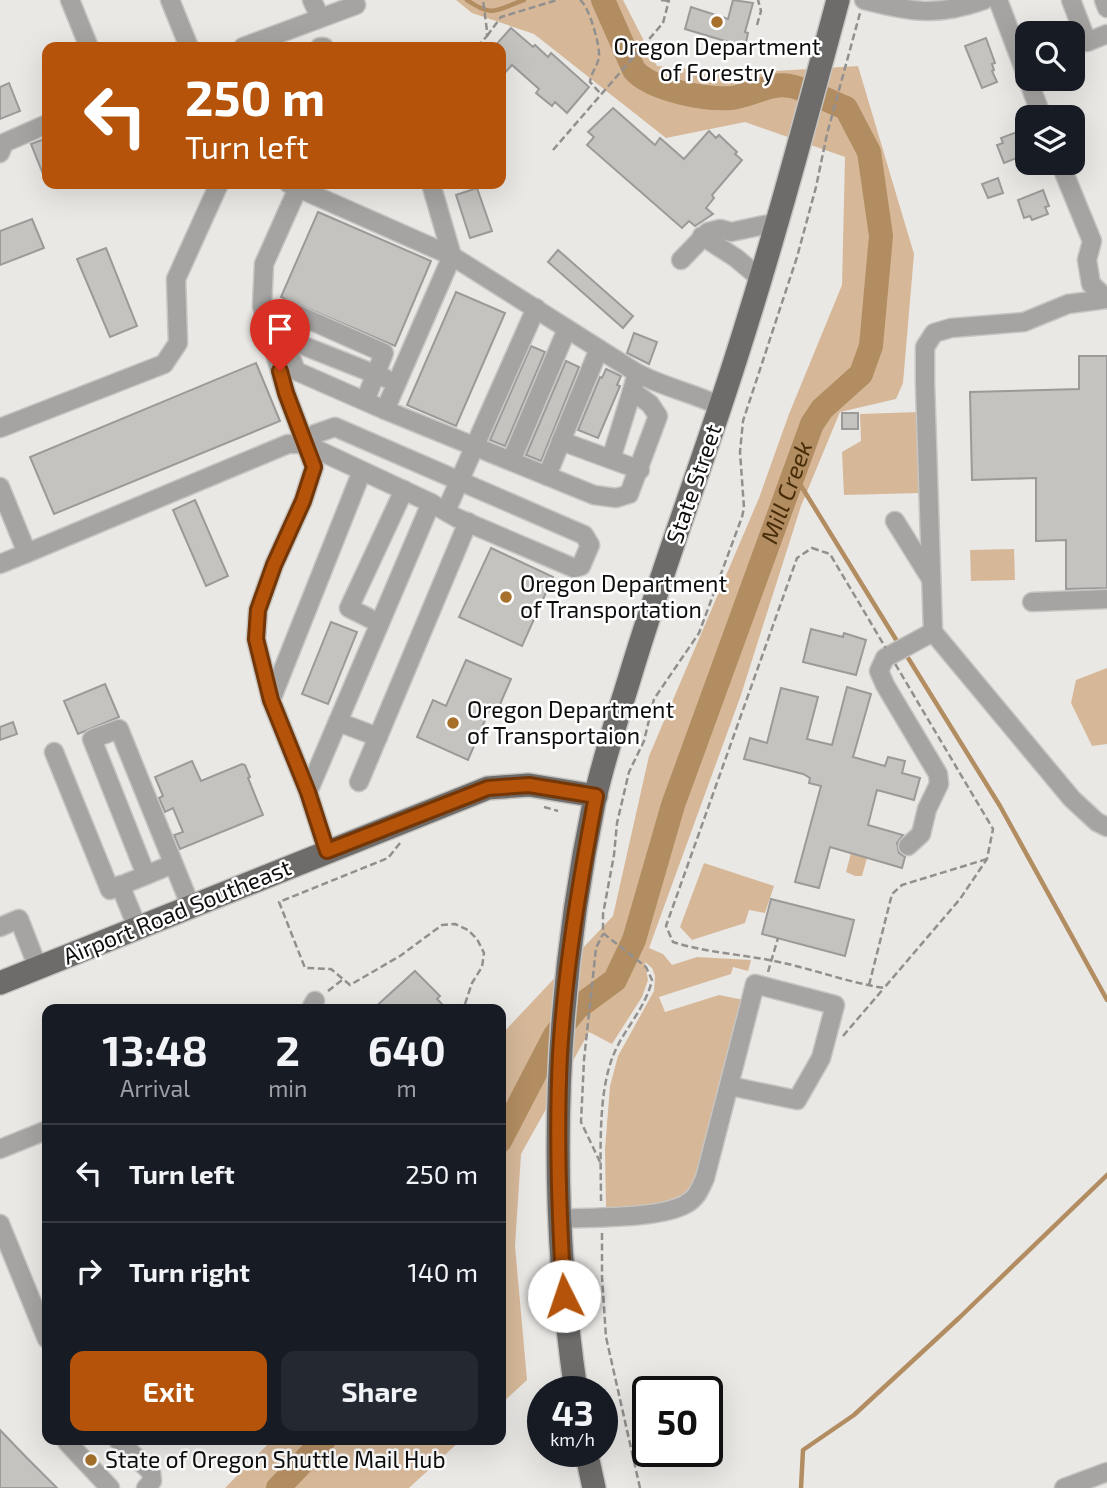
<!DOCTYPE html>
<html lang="en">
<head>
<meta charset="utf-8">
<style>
	:root { --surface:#171b24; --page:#242831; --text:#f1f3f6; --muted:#9ea1a6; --line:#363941; --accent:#b45309 }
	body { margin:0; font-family:"Exo 2",sans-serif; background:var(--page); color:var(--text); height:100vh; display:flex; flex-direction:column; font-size:26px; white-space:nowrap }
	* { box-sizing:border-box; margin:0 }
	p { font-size:23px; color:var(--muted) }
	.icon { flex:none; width:38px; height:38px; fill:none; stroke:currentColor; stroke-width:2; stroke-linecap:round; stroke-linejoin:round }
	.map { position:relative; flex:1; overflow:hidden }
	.side { position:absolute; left:42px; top:1004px; width:464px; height:441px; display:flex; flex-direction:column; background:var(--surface); border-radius:14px; box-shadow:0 7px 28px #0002 }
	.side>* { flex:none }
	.banner { position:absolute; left:42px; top:42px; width:464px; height:147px; border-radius:14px; box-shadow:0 7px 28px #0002; background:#b45309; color:#fff; overflow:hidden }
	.controls { position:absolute; left:1015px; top:21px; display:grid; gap:14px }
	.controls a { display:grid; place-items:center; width:70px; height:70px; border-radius:14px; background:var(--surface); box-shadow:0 7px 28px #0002; font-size:35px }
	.speed { position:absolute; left:527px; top:1376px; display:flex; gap:14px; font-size:35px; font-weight:700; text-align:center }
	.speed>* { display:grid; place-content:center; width:91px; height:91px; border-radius:50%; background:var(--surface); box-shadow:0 7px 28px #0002; line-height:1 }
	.speed small { font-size:18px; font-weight:400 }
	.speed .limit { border:4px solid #111; border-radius:10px; background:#fff; color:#111 }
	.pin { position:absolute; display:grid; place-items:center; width:60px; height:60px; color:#fff; margin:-72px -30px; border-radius:50% 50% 50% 0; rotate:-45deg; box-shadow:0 0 7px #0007 }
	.pin .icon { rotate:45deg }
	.me { position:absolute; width:77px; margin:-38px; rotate:356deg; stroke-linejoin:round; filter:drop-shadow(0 0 5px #0008) }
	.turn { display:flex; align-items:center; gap:24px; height:147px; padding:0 28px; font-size:32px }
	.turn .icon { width:91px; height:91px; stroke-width:2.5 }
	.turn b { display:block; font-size:49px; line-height:60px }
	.eta { display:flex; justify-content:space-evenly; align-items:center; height:119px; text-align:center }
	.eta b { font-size:42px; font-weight:700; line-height:49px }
	.button { display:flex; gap:14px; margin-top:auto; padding:14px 28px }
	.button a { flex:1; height:80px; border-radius:14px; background:var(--accent); color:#fff; font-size:28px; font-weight:700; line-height:80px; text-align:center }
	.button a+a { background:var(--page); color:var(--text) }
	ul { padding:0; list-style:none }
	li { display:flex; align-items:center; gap:21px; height:98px; padding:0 28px; border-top:2px solid var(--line) }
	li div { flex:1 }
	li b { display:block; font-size:26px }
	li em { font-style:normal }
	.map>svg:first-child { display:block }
</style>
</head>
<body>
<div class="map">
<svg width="1107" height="1488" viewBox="0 0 1107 1488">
	<rect width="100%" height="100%" fill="#eae8e5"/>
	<g fill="#d6b899">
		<polygon points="456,0 623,0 657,66 743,73 858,66 914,254 903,383 896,399 840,412 801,506 741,695 649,948 663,954 672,965 697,957 751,960 748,971 733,967 731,974 659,997 665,1012 719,995 744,1000 699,1170 687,1193 674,1202 608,1211 606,1208 605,1149 610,1086 618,1056 654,991 655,976 652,968 645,962 648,980 642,997 612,1044 589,1032 521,1154 515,1246 527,1380 501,1404 501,1035 613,916 649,756 759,498 789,414 842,285 845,157 745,122 666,138 534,34 472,13"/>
		<polygon points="918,412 920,493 844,495 842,452 861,441 860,414"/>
		<polygon points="1014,549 1015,580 971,581 970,550"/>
		<polygon points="1107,668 1107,744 1092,746 1071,703 1076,680"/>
		<polygon points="851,853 867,858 862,876 855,876 846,872"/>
		<polygon points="704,863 774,886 765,913 749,910 745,923 692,940 680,927"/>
		<polygon points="272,1440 461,1440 409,1488 225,1488"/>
	</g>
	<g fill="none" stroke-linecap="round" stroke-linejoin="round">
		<g stroke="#b38d62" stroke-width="4.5">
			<path d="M467,0C494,19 497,9 524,0"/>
			<polyline points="795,476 900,646"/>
			<polyline points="905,653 1000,806 1107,1000"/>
			<polyline points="801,1488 803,1450 854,1415 959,1318 1107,1175"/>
		</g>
		<g stroke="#b38d62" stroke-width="24">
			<path id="s1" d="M500,1141L555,1035L577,1008L615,980L634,940L673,805L812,424L822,409L861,374L871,346L881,236L869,152L846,108C830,102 807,89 790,86C771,82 750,96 731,98C706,100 651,90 634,70L603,0"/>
			<polyline points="278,1488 324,1440"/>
		</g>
	</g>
	<g fill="#c5c3c0" stroke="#9c9a98" stroke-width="2">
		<polygon points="733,0 753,3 745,32 748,33 745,47 685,29 691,7 728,19"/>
		<polygon points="511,28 533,47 535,45 548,57 551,53 589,87 567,113 555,102 552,106 536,93 539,89 512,65 500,78 500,47 494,47"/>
		<polygon points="986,38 995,63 992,64 994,70 992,71 997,82 982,88 965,46"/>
		<polygon points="9,83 20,111 0,119 0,87"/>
		<polygon points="613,108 655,145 660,138 684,159 709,131 716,138 719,135 737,152 735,154 742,160 712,195 714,198 706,208 713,214 695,226 689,221 682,228 587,145 594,137 588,132"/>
		<polygon points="1017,132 1019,137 1022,135 1027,154 1004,163 997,145 1003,143 1001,138"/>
		<polygon points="47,138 47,184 31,144"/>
		<polygon points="998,178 1003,193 988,198 982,184"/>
		<polygon points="477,188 492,231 470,238 456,195"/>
		<polygon points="1043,190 1049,206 1045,207 1048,214 1032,220 1030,216 1024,218 1018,200"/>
		<polygon points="318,212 431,261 395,346 281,297"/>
		<polygon points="32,219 44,248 0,265 0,231"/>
		<polygon points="106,248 137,326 110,337 77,259"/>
		<polygon points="558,250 633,316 623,328 548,262"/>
		<polygon points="456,292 505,313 456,426 407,405"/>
		<polygon points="634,333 657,342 649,364 627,353"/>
		<polygon points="531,346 545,352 505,446 490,440"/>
		<polygon points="1079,356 1107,356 1107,588 1066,589 1066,540 1036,541 1036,478 972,480 970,392 1079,389"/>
		<polygon points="566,361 579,367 541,461 526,455"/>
		<polygon points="256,363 280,421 54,514 30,457"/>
		<polygon points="606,369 621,376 617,385 620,386 598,438 578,430 600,377 602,378"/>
		<rect x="842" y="413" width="16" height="16"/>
		<polygon points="195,500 228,576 206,586 173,510"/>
		<polygon points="491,548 553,577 522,646 459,617"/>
		<polygon points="331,622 357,632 328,704 302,694"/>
		<polygon points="811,629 843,637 844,633 866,640 856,675 803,662"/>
		<polygon points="466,660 511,679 498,709 491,706 468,760 417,737 433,700 446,706"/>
		<polygon points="105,684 119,717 78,734 64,701"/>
		<polygon points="847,687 871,694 853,757 885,766 888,757 905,761 902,773 920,778 914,800 877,790 868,825 903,835 897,843 899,853 905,857 902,868 830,847 819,888 795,882 821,786 809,783 810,778 803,774 744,759 750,738 767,743 781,688 818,697 807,739 832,745"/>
		<polygon points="13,722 17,734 0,740 0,727"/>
		<polygon points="192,761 201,781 242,764 245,765 250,777 248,778 263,815 180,849 174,835 183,832 173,808 165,812 159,798 163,796 155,777"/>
		<polygon points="771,899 854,920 845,956 762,934"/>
		<polygon points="415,971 440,996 437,999 448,1010 372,1010"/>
		<polygon points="0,1430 26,1457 57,1488 0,1488"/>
	</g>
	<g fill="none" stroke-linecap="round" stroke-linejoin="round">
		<g stroke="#c7c5c2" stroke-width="21">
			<g id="minor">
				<polyline points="70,0 89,47"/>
				<polyline points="170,0 189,47"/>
				<polyline points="312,0 317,11 318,19"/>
				<path d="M864,0C911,12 936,17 984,0"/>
				<polyline points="998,0 1042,117"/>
				<polyline points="1071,0 1087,42 1107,34"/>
				<polyline points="1104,0 1107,8"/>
				<polyline points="243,47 356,5"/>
				<polyline points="320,47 324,47"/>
				<polyline points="0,153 4,143 47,124"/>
				<polyline points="1060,163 1092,241 1087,260 1091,284 1107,299"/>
				<path d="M289,184L452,256L637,373C663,387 693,393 720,406"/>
				<polyline points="431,184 452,256 385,410 594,495 616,498 629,494 658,416 650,404 632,391 637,373"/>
				<polyline points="298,188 264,264 262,306 286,393 314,467 303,501 274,565 258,610 256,639 271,700 308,792 327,851"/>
				<polyline points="702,236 736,258 761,279"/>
				<polyline points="681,260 708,232 720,229 731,232 778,222"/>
				<polyline points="1107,296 1106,299 1068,304 1024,322 951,328 934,333 925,347 925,383 933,632 1072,799 1097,822 1107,827"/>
				<polyline points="284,338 385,378"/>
				<polyline points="365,401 384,353 285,309 278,321 296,371 385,410"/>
				<polyline points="0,428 164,364 178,343 176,279 219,184"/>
				<polyline points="561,441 599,349"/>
				<polyline points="305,444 315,434 335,427 584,535 590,545 581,566 574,568 457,518 431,503"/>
				<polyline points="611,459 632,391"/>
				<polyline points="511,461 567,329"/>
				<polyline points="547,476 561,441 640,470"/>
				<polyline points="0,487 27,553 0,564"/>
				<polyline points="446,511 536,308"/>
				<polyline points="895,521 931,579"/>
				<polyline points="27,553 288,444 305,444 431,503 308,792"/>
				<polyline points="1032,602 1107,599"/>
				<polyline points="379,623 349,608 404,490"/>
				<polyline points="271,700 362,471"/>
				<polyline points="338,722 378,737"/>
				<polyline points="54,752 110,890 173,864"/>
				<polyline points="359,782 468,522"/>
				<polyline points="908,846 921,834 927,809 939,784 938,774 885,685 879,671 885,658 933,632"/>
				<polyline points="146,875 92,739 119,729 191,907"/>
				<polyline points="120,885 138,929"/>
				<polyline points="0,927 19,919 38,968"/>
				<polyline points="310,1010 315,1001"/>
				<polyline points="0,1149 47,1130"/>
				<path d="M559,1219C592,1217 660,1219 686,1204C697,1198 700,1189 705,1178L755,984L835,1005L821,1058L797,1100L730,1086"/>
				<polyline points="0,1224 47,1339"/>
				<polyline points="68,1440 67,1442 110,1488"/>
				<polyline points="118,1440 151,1472 152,1481 146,1488"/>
				<polyline points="1064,1488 1107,1472"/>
			</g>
		</g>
		<g stroke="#c7c5c2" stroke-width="26">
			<g id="major">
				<polyline points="0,983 488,788 529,785 596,796"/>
				<path d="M576,1391C547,1194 554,993 595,798C604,758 617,719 629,680C657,586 691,494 722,401C766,269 802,134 838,0"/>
				<polyline points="586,1451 594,1488"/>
			</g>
		</g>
		<g stroke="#92908e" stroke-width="2.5" stroke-dasharray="7 3.5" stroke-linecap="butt">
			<path d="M580,0C589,6 600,45 599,56C598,66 591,72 590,82L600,93"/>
			<polyline points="661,0 669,1"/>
			<polyline points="757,25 761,11 758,0"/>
			<polyline points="487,36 501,17 557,0"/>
			<polyline points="477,47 487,36 487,31 483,0"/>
			<polyline points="553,150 663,23 669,0"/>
			<path d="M812,548L830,554L993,829L987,859L960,899L884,988C845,982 808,967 769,960C737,954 704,952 673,942L666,926L797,558Z"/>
			<polyline points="544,807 558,811"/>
			<polyline points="400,843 388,858 279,902 305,968 331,969 350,985 400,956 442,925 455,924 468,930 477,939 484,953 482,967 472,983 463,1010"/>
			<polyline points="768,972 778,938"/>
			<polyline points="869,985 892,894 902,885 987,859"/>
			<polyline points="328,991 342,980"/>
			<polyline points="843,1036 884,988"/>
			<polyline points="600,1162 581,1122 584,1060 596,948 603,934"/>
			<path d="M601,1201C601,1159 597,1096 613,1056C623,1030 646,1008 652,980L646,967L603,933V914L614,855L617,823L629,772L644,741L654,699L699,633L742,517L744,508L740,452L743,421L797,257L816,187L827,134L860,13"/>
			<polyline points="602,1233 602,1277 606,1337 640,1488"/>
		</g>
		<use href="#minor" stroke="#a6a4a3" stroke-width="18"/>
		<use href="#major" stroke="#6e6c6a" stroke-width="23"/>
	</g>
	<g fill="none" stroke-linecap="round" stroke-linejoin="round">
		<g stroke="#753606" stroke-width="18">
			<path id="route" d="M280,371L286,393L314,467L303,501L274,565L258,610L256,639L271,700L308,792L327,851L488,788L529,785L596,796C580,881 565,968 560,1055C556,1135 559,1216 564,1296"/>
		</g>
		<use href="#route" stroke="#b45309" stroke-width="12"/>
	</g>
	<g fill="#a7712c" stroke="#fff" stroke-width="2.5">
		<circle cx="717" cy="22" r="7"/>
		<circle cx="506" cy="597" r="7"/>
		<circle cx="453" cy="723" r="7"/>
		<circle cx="91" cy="1460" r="7"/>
	</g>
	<g text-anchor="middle" stroke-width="5" stroke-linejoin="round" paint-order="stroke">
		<g font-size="23" fill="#0f0e0d" stroke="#fff" text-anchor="start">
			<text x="717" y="55" text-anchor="middle">Oregon Department<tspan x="717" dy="26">of Forestry</tspan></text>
			<text x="520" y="592">Oregon Department<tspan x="520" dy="26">of Transportation</tspan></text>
			<text x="467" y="718">Oregon Department<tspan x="467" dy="26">of Transportaion</tspan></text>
			<text x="105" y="1468">State of Oregon Shuttle Mail Hub</text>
		</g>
		<g font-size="23" fill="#0f0e0d" stroke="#fff">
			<text transform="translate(694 484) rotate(-71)" y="8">State Street</text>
			<text transform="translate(177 912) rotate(-22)" y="8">Airport Road Southeast</text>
		</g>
		<g font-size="24" font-style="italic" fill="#472c08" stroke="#fff">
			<text dy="8" stroke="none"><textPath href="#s1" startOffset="719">Mill Creek</textPath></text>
		</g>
	</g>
</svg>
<div class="controls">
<a><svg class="icon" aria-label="search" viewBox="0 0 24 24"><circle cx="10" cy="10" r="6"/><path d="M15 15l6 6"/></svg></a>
<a><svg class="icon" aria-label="layers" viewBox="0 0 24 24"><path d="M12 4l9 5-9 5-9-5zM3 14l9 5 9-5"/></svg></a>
</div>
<div class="speed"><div>43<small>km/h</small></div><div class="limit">50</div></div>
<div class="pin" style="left:280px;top:371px;background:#d93025"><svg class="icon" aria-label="arrive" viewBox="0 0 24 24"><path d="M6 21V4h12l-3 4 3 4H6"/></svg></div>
<svg class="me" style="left:564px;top:1296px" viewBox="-20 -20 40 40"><circle r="19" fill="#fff"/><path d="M0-13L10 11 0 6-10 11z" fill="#b45309"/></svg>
<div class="banner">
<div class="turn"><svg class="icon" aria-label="left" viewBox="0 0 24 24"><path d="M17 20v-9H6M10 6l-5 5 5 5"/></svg><div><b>250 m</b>Turn left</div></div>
</div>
<section class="side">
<div class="eta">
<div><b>13:48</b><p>Arrival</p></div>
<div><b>2</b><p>min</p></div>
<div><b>640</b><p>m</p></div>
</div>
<ul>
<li><svg class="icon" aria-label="left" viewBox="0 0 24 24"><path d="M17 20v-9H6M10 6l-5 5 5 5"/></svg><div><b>Turn left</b></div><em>250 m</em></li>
<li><svg class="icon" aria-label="right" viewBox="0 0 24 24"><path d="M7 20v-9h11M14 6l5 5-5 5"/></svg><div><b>Turn right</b></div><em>140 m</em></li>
</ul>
<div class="button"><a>Exit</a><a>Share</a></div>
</section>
</div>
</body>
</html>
